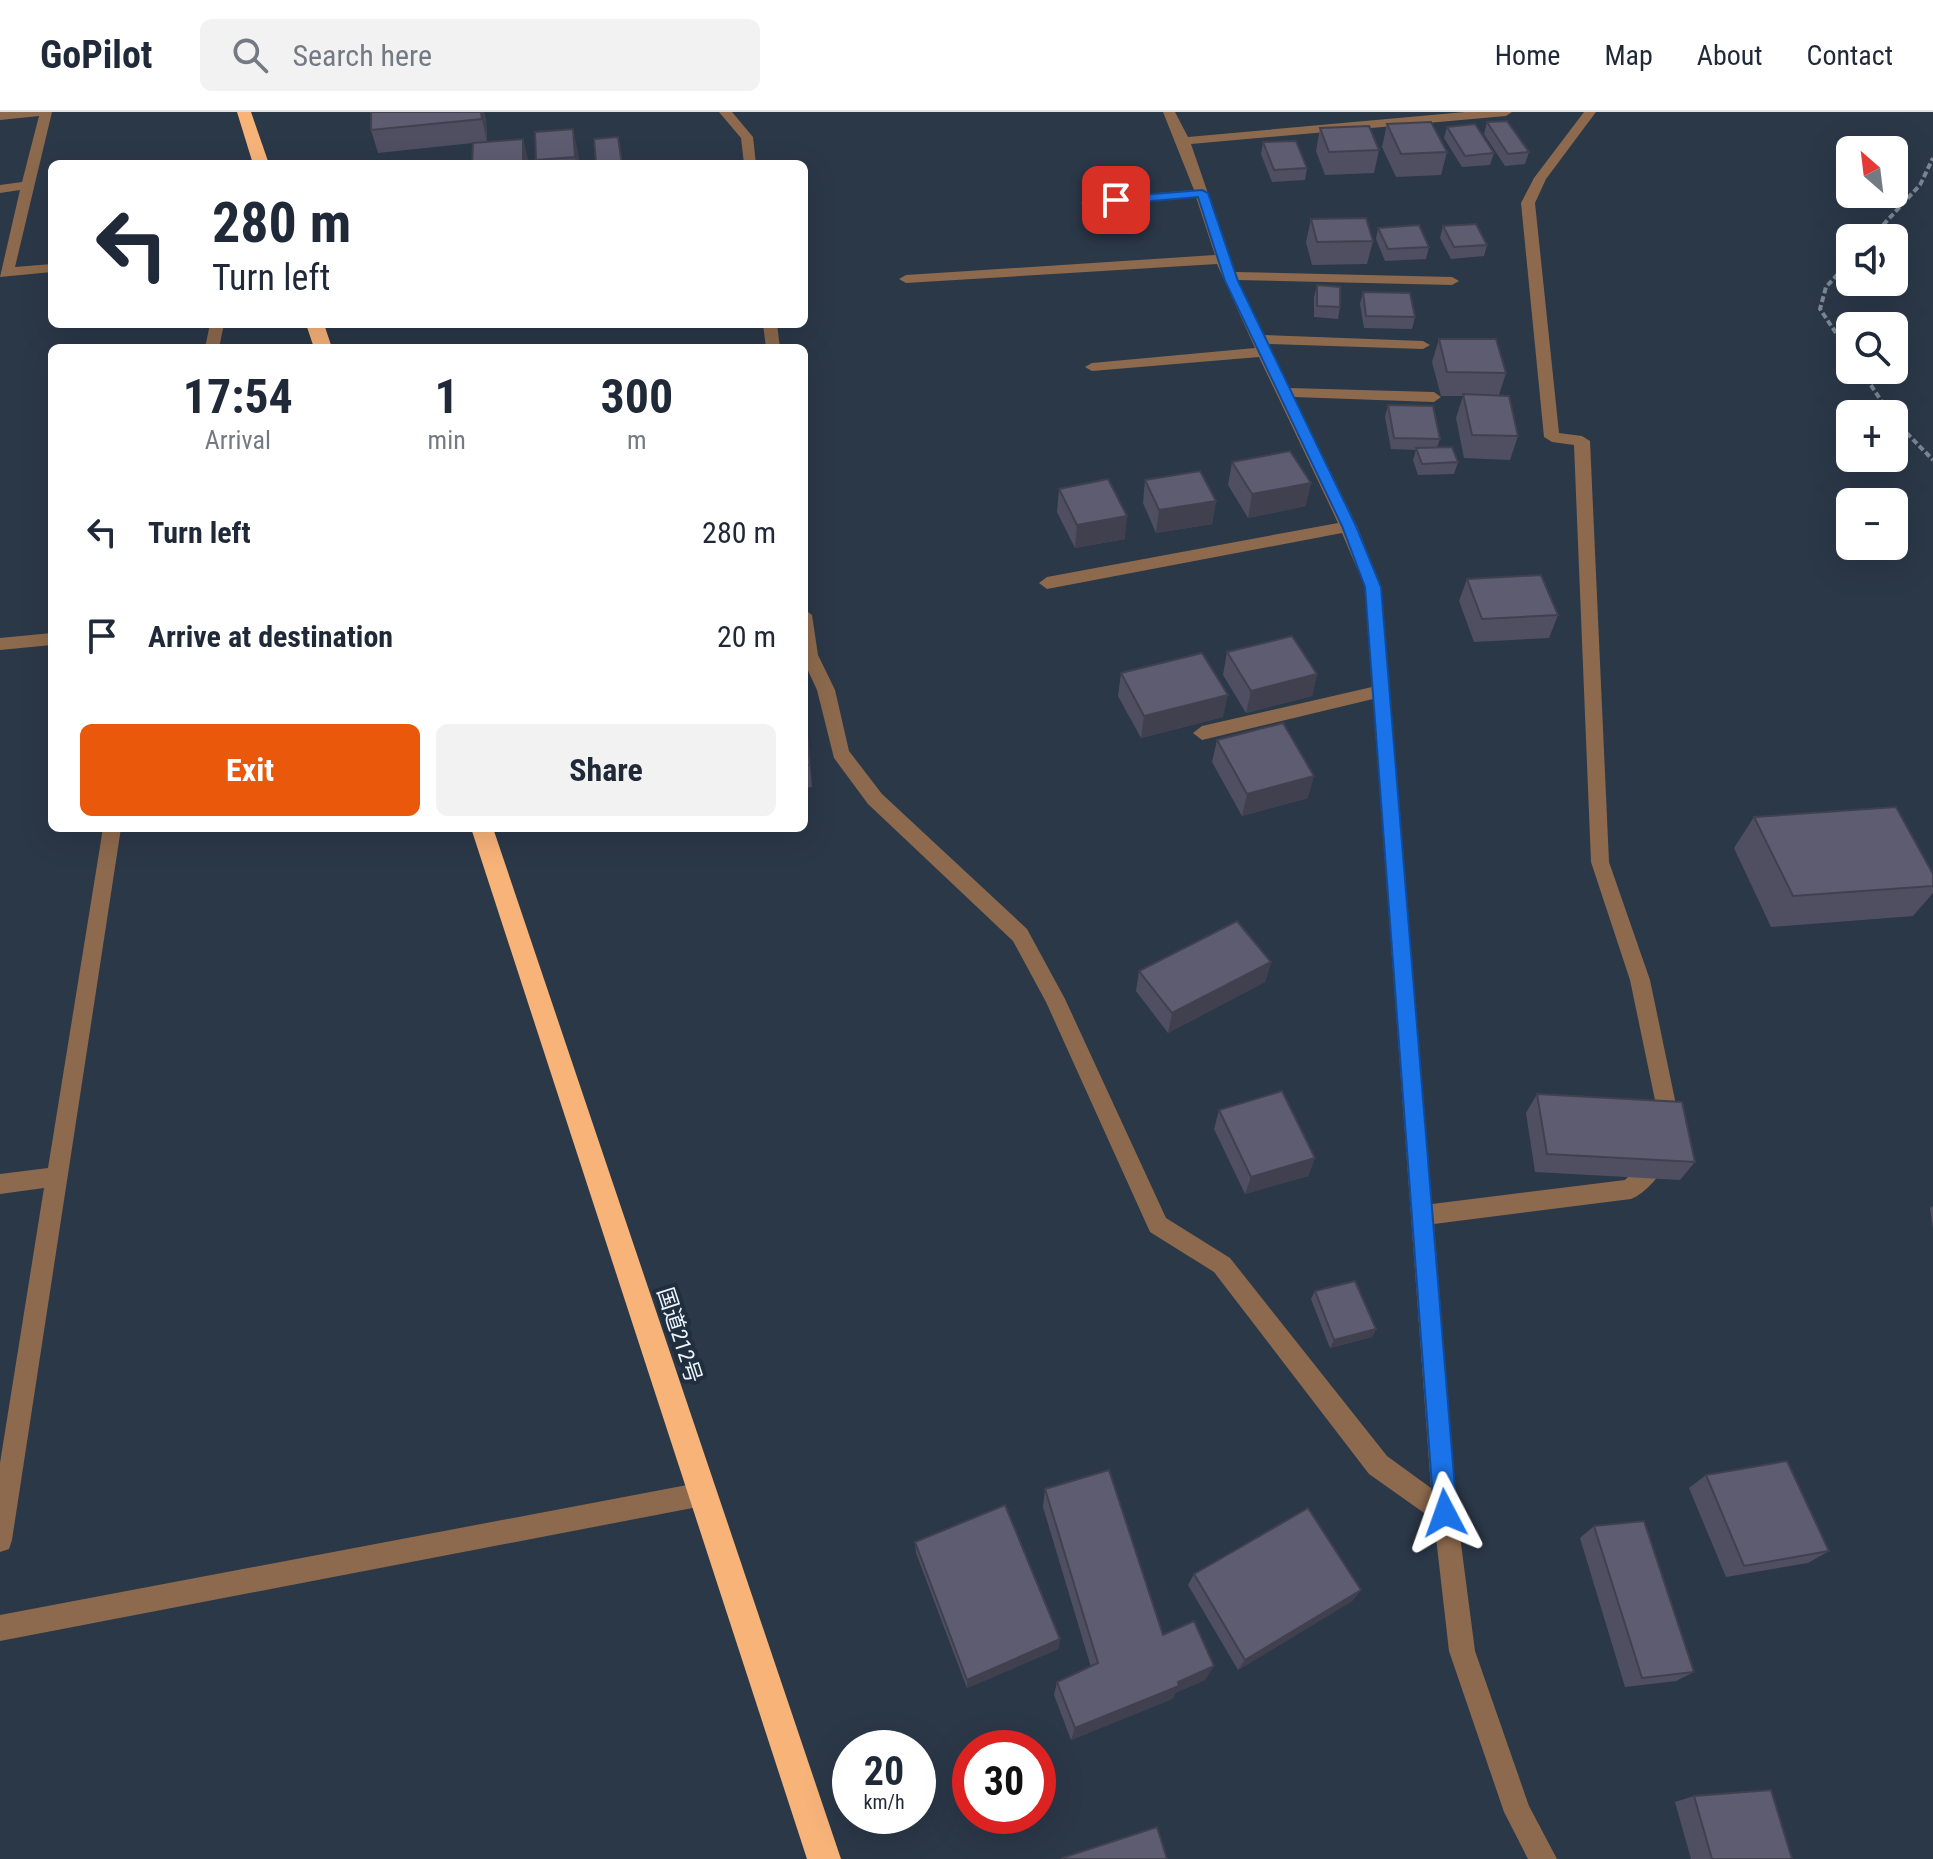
<!DOCTYPE html>
<html lang="en">
<head>
<meta charset="utf-8">
<style>
	:root { --surface:#fff; --page:#f2f2f3; --text:#1f2937; --muted:#747a83; --line:#e0e1e3; --accent:#ea580c }
	body { margin:0; font-family:"Roboto Condensed","Noto Sans JP",sans-serif; background:var(--page); color:var(--text); height:100vh; display:flex; flex-direction:column; font-size:30px; white-space:nowrap }
	* { box-sizing:border-box; margin:0 }
	p { font-size:26px; color:var(--muted) }
	.icon { flex:none; width:44px; height:44px; fill:none; stroke:currentColor; stroke-width:2; stroke-linecap:round; stroke-linejoin:round }
	.map { position:relative; flex:1; overflow:hidden }
	.side { position:absolute; left:48px; top:232px; width:760px; height:488px; display:flex; flex-direction:column; background:var(--surface); border-radius:12px; box-shadow:0 8px 32px #0002 }
	.side>* { flex:none }
	.top-card { position:absolute; left:48px; top:48px; width:760px; height:168px; border-radius:12px; box-shadow:0 8px 32px #0002; background:#fff; color:var(--text); overflow:hidden }
	.needle { width:52px; rotate:332deg }
	.controls { position:absolute; left:1836px; top:24px; display:grid; gap:16px }
	.controls a { display:grid; place-items:center; width:72px; height:72px; border-radius:12px; background:var(--surface); box-shadow:0 8px 32px #0002; font-size:40px }
	.speed { position:absolute; left:832px; top:1618px; display:flex; gap:16px; font-size:40px; font-weight:700; text-align:center }
	.speed>* { display:grid; place-content:center; width:104px; height:104px; border-radius:50%; background:var(--surface); box-shadow:0 8px 32px #0002; line-height:1 }
	.speed small { font-size:20px; font-weight:400 }
	.speed .limit { border:12px solid #d22; background:#fff; color:#111 }
	.pin { position:absolute; display:grid; place-items:center; width:68px; height:68px; color:#fff; margin:-34px; border-radius:16px; box-shadow:0 4px 12px #0006 }
	.me { position:absolute; width:88px; margin:-44px; rotate:356deg; stroke-linejoin:round; filter:drop-shadow(0 0 6px #0008) }
	.turn { display:flex; align-items:center; gap:28px; height:168px; padding:0 32px; font-size:36px }
	.turn .icon { width:104px; height:104px; stroke-width:2.5 }
	.turn b { display:block; font-size:56px; line-height:68px }
	.eta { display:flex; justify-content:space-evenly; align-items:center; height:136px; text-align:center }
	.eta b { font-size:48px; font-weight:700; line-height:56px }
	.primary-button { display:flex; gap:16px; margin-top:auto; padding:16px 32px }
	.primary-button a { flex:1; height:92px; border-radius:12px; background:var(--accent); color:#fff; font-size:32px; font-weight:700; line-height:92px; text-align:center }
	.primary-button a+a { background:var(--page); color:var(--text) }
	ul { padding:0; list-style:none }
	li { display:flex; align-items:center; gap:24px; height:104px; padding:0 32px }
	li div { flex:1 }
	li b { display:block; font-size:30px }
	li em { font-style:normal }
	header { display:flex; align-items:center; gap:48px; box-sizing:border-box; height:112px; padding:0 40px; background:var(--surface); border-bottom:2px solid var(--line) }
	header strong { font-size:38px }
	nav { display:flex; gap:44px; margin-inline-start:auto; font-size:28px }
	.search { width:560px; height:72px; background:var(--page); display:flex; align-items:center; gap:20px; box-sizing:border-box; padding:0 28px; border-radius:12px; color:var(--muted); font-size:30px }
	.map>svg:first-child { display:block }
</style>
</head>
<body>
<header>
<strong>GoPilot</strong>
<div class="search"><svg class="icon" aria-label="search" viewBox="0 0 24 24"><circle cx="10" cy="10" r="6"/><path d="M15 15l6 6"/></svg>Search here</div>
<nav><a>Home</a><a>Map</a><a>About</a><a>Contact</a></nav>
</header>
<div class="map">
<svg width="1933" height="1747" viewBox="0 0 1933 1747">
	<rect width="100%" height="100%" fill="#2b3848"/>
	<g fill="none" stroke-linecap="round" stroke-linejoin="round">
		<g stroke="#7b8794" stroke-width="4" stroke-dasharray="6 3" stroke-linecap="butt">
			<polyline points="1871,126 1920,73 1933,46"/>
			<polyline points="1850,149 1826,175 1820,197 1850,242"/>
			<polyline points="1861,258 1890,302"/>
			<polyline points="1894,308 1933,348"/>
		</g>
		<g fill="#8d6a4d" fill-rule="evenodd">
			<polygon points="0,0 52,0 15,155 52,152 52,160 0,165 20,78 0,81 0,73 22,70 39,4 0,8"/>
			<polygon points="719,0 732,0 753,25 756,52 744,52 741,26"/>
			<path d="M1163,0H1175L1188,25L1465,0H1512L1506,4L1191,32L1235,160L1452,165L1459,169L1452,173L1238,168L1263,223L1423,229L1430,233L1423,237L1268,232L1289,276L1434,280L1441,285L1434,290L1294,285L1357,414L1381,475L1432,1092L1625,1068L1645,1048L1648,1038L1656,1035L1664,1038L1667,1045C1664,1061 1646,1081 1631,1087L1434,1112L1457,1401L1475,1539L1529,1694L1557,1747H1528L1504,1700L1449,1539L1434,1408L1369,1362L1214,1160L1150,1120L1046,890L1013,829L868,692L834,646L817,578L804,550V497L812,503L818,543L835,578L849,639L882,682L1027,817L1065,887L1166,1106L1230,1146L1387,1344L1431,1376L1373,587L1202,628L1193,621L1202,614L1372,575L1365,475L1342,421L1047,477L1039,471L1047,465L1338,411L1332,398L1259,245L1092,259L1085,255L1092,251L1255,236L1217,152L906,171L899,167L906,163L1215,143L1196,85L1088,95L1081,91L1088,87L1194,78Z"/>
			<polygon points="1584,0 1596,0 1546,67 1535,91 1559,321 1582,324 1590,329 1609,750 1650,868 1675,988 1668,1020 1661,1022 1654,1020 1650,1013 1655,988 1630,868 1591,750 1574,333 1552,330 1544,325 1521,91 1534,66"/>
			<polygon points="210,212 224,212 219,236 205,236"/>
			<polygon points="763,212 777,212 780,236 766,236"/>
			<polygon points="52,521 52,533 0,538 0,526"/>
			<polygon points="103,716 121,716 12,1428 9,1437 0,1440 0,1351 44,1076 0,1082 0,1062 48,1056"/>
			<polygon points="703,1370 712,1373 715,1382 712,1391 703,1394 0,1529 0,1503"/>
		</g>
		<g fill="#f8b379" fill-rule="evenodd">
			<polygon points="237,0 251,0 269,52 253,52"/>
			<polygon points="306,212 324,212 332,236 314,236"/>
			<polygon points="471,716 493,716 841,1747 807,1747"/>
		</g>
	</g>
	<g fill="#504f61">
		<polygon points="484,0 486,8 487,30 523,27 528,49 578,40 579,52 472,52 473,31 378,41 371,18"/>
		<polygon points="1487,10 1529,40 1525,52 1505,54 1484,22"/>
		<polygon points="1387,12 1447,40 1441,63 1396,65 1382,35"/>
		<polygon points="1447,15 1494,41 1490,53 1462,55 1444,26"/>
		<polygon points="1320,16 1379,38 1374,61 1325,63 1316,39"/>
		<polygon points="1263,30 1307,56 1305,68 1272,70 1261,42"/>
		<polygon points="1311,107 1373,129 1367,152 1312,153 1306,130"/>
		<polygon points="1443,114 1487,133 1484,144 1451,147 1440,126"/>
		<polygon points="1378,116 1429,135 1426,147 1385,149 1376,127"/>
		<polygon points="1317,173 1340,195 1338,207 1314,205 1314,185"/>
		<polygon points="1363,180 1415,205 1412,217 1364,216 1360,192"/>
		<polygon points="1439,227 1506,261 1499,283 1518,324 1510,348 1464,346 1456,306 1463,284 1441,284 1432,250"/>
		<polygon points="1388,293 1440,327 1437,335 1458,350 1454,362 1418,363 1413,348 1416,338 1391,337 1385,305"/>
		<polygon points="1232,350 1306,394 1248,406 1228,373"/>
		<polygon points="1145,368 1216,389 1212,412 1156,421 1143,391"/>
		<polygon points="1059,377 1125,427 1075,436 1057,400"/>
		<polygon points="1467,467 1558,503 1549,526 1474,530 1459,489"/>
		<polygon points="1227,540 1317,562 1312,584 1246,601 1223,563"/>
		<polygon points="1121,561 1223,605 1141,626 1118,584"/>
		<polygon points="804,604 808,626 812,675 804,676"/>
		<polygon points="1217,628 1308,686 1242,704 1212,650"/>
		<polygon points="1754,705 1933,762 1933,781 1913,804 1771,815 1734,736"/>
		<polygon points="1271,850 1265,870 1168,921 1136,879 1139,859"/>
		<polygon points="1537,982 1695,1050 1680,1068 1535,1060 1526,1001"/>
		<polygon points="1219,998 1315,1046 1308,1064 1245,1082 1214,1017"/>
		<polygon points="1933,1094 1933,1117 1930,1096"/>
		<polygon points="1315,1179 1376,1217 1372,1225 1330,1236 1311,1187"/>
		<polygon points="1706,1363 1829,1439 1808,1451 1726,1465 1689,1376"/>
		<polygon points="1045,1377 1163,1523 1205,1568 1175,1581 1172,1587 1071,1628 1054,1583 1057,1570 1091,1555 1043,1395"/>
		<polygon points="1594,1414 1694,1560 1676,1569 1625,1575 1580,1426"/>
		<polygon points="915,1430 1060,1527 1058,1537 967,1576 916,1441"/>
		<polygon points="1194,1462 1361,1478 1352,1489 1238,1558 1188,1473"/>
		<polygon points="1694,1684 1792,1747 1691,1747 1675,1690"/>
	</g>
	<g fill="#41404f">
		<polygon points="481,0 484,0 486,8 487,30 482,7"/>
		<polygon points="573,17 578,40 579,52 576,52 575,45"/>
		<polygon points="523,27 529,50 523,52"/>
		<polygon points="1311,371 1306,394 1248,406 1252,382"/>
		<polygon points="1216,389 1212,412 1156,421 1159,398"/>
		<polygon points="1127,404 1125,427 1075,436 1077,413"/>
		<polygon points="1317,562 1312,584 1246,601 1251,579"/>
		<polygon points="1228,583 1223,605 1141,626 1144,604"/>
		<polygon points="1314,664 1308,686 1242,704 1247,682"/>
		<polygon points="1271,850 1265,870 1168,921 1172,901"/>
		<polygon points="1315,1046 1308,1064 1245,1082 1251,1065"/>
		<polygon points="1376,1217 1372,1225 1330,1236 1334,1228"/>
		<polygon points="1361,1478 1352,1489 1238,1558 1245,1548"/>
		<polygon points="1060,1527 1058,1537 967,1576 967,1568"/>
		<polygon points="1214,1554 1205,1568 1175,1581 1172,1587 1071,1628 1075,1616"/>
	</g>
	<g fill="#5d5c71" stroke="#41404f" stroke-width="2">
		<polygon points="371,0 481,0 482,7 371,18"/>
		<polygon points="1507,9 1529,40 1508,42 1487,10"/>
		<polygon points="1431,10 1447,40 1401,42 1387,12"/>
		<polygon points="1475,12 1494,41 1465,44 1447,15"/>
		<polygon points="1369,14 1379,38 1329,40 1320,16"/>
		<polygon points="573,17 575,45 536,48 535,20"/>
		<polygon points="618,25 622,52 596,52 594,27"/>
		<polygon points="523,27 523,49 495,52 472,52 473,31"/>
		<polygon points="1296,29 1307,56 1274,58 1263,30"/>
		<polygon points="550,47 550,52 495,52"/>
		<polygon points="1366,106 1373,129 1317,130 1311,107"/>
		<polygon points="1476,112 1487,133 1454,135 1443,114"/>
		<polygon points="1419,113 1429,135 1388,137 1378,116"/>
		<polygon points="1317,173 1340,175 1340,195 1317,194"/>
		<polygon points="1363,180 1410,181 1415,205 1366,204"/>
		<polygon points="1439,227 1496,227 1506,261 1447,260"/>
		<polygon points="1463,282 1509,284 1518,324 1472,323"/>
		<polygon points="1388,293 1433,294 1440,327 1394,326"/>
		<polygon points="1452,335 1458,350 1422,352 1416,336"/>
		<polygon points="1290,339 1311,371 1252,382 1232,350"/>
		<polygon points="1200,359 1216,389 1159,398 1145,368"/>
		<polygon points="1108,367 1127,404 1077,413 1059,377"/>
		<polygon points="1541,463 1558,503 1482,507 1467,467"/>
		<polygon points="1292,524 1317,562 1251,579 1227,540"/>
		<polygon points="1202,541 1228,583 1144,604 1121,561"/>
		<polygon points="804,604 805,604 810,653 804,654"/>
		<polygon points="1283,611 1314,664 1247,682 1217,628"/>
		<polygon points="1896,695 1933,762 1933,774 1793,784 1754,705"/>
		<polygon points="1237,809 1271,850 1172,901 1139,859"/>
		<polygon points="1282,979 1315,1046 1251,1065 1219,998"/>
		<polygon points="1537,982 1682,990 1695,1050 1547,1042"/>
		<polygon points="1355,1169 1376,1217 1334,1228 1315,1179"/>
		<polygon points="1787,1349 1829,1439 1744,1454 1706,1363"/>
		<polygon points="1109,1358 1163,1523 1194,1509 1214,1554 1178,1570 1179,1574 1075,1616 1057,1570 1098,1551 1045,1377"/>
		<polygon points="1005,1393 1060,1527 967,1568 915,1430"/>
		<polygon points="1308,1396 1361,1478 1245,1548 1194,1462"/>
		<polygon points="1644,1409 1694,1560 1642,1566 1594,1414"/>
		<polygon points="1771,1678 1792,1747 1712,1747 1694,1684"/>
		<polygon points="1157,1715 1167,1747 1063,1747 1062,1746"/>
	</g>
	<polygon fill="#1a73e8" stroke="#114b97" stroke-width="2" points="1202,78 1208,81 1238,169 1356,414 1381,475 1457,1401 1453,1409 1445,1412 1438,1409 1434,1401 1365,475 1342,414 1225,169 1198,85 1116,92 1110,88 1116,85"/>
	<g text-anchor="middle" stroke-width="8" stroke-linejoin="round" paint-order="stroke">
		<g font-size="22" fill="#ecf5ff" stroke="#212e3d">
			<text transform="translate(680 1223) rotate(72)" y="8">国道212号</text>
		</g>
	</g>
</svg>
<div class="controls">
<a><svg class="needle" viewBox="-14 -14 28 28"><path d="M0-13l5 13h-10z" fill="#e53935"/><path d="M0 13l5-13h-10z" fill="#747a83"/></svg></a>
<a><svg class="icon" aria-label="sound" viewBox="0 0 24 24"><path d="M4 9h4l5-4v14l-5-4H4zM17 9q2 3 0 6"/></svg></a>
<a><svg class="icon" aria-label="search" viewBox="0 0 24 24"><circle cx="10" cy="10" r="6"/><path d="M15 15l6 6"/></svg></a>
<a>+</a>
<a>−</a>
</div>
<div class="speed"><div>20<small>km/h</small></div><div class="limit">30</div></div>
<div class="pin" style="left:1116px;top:88px;background:#d93025"><svg class="icon" aria-label="arrive" viewBox="0 0 24 24"><path d="M6 21V4h12l-3 4 3 4H6"/></svg></div>
<svg class="me" style="left:1445px;top:1401px" viewBox="-20 -20 40 40"><path d="M0-17L14 15 0 8-14 15z" fill="#1a73e8" stroke="#fff" stroke-width="4"/></svg>
<div class="top-card">
<div class="turn"><svg class="icon" aria-label="left" viewBox="0 0 24 24"><path d="M17 20v-9H6M10 6l-5 5 5 5"/></svg><div><b>280 m</b>Turn left</div></div>
</div>
<section class="side">
<div class="eta">
<div><b>17:54</b><p>Arrival</p></div>
<div><b>1</b><p>min</p></div>
<div><b>300</b><p>m</p></div>
</div>
<ul>
<li><svg class="icon" aria-label="left" viewBox="0 0 24 24"><path d="M17 20v-9H6M10 6l-5 5 5 5"/></svg><div><b>Turn left</b></div><em>280 m</em></li>
<li><svg class="icon" aria-label="arrive" viewBox="0 0 24 24"><path d="M6 21V4h12l-3 4 3 4H6"/></svg><div><b>Arrive at destination</b></div><em>20 m</em></li>
</ul>
<div class="primary-button"><a>Exit</a><a>Share</a></div>
</section>
</div>
</body>
</html>
